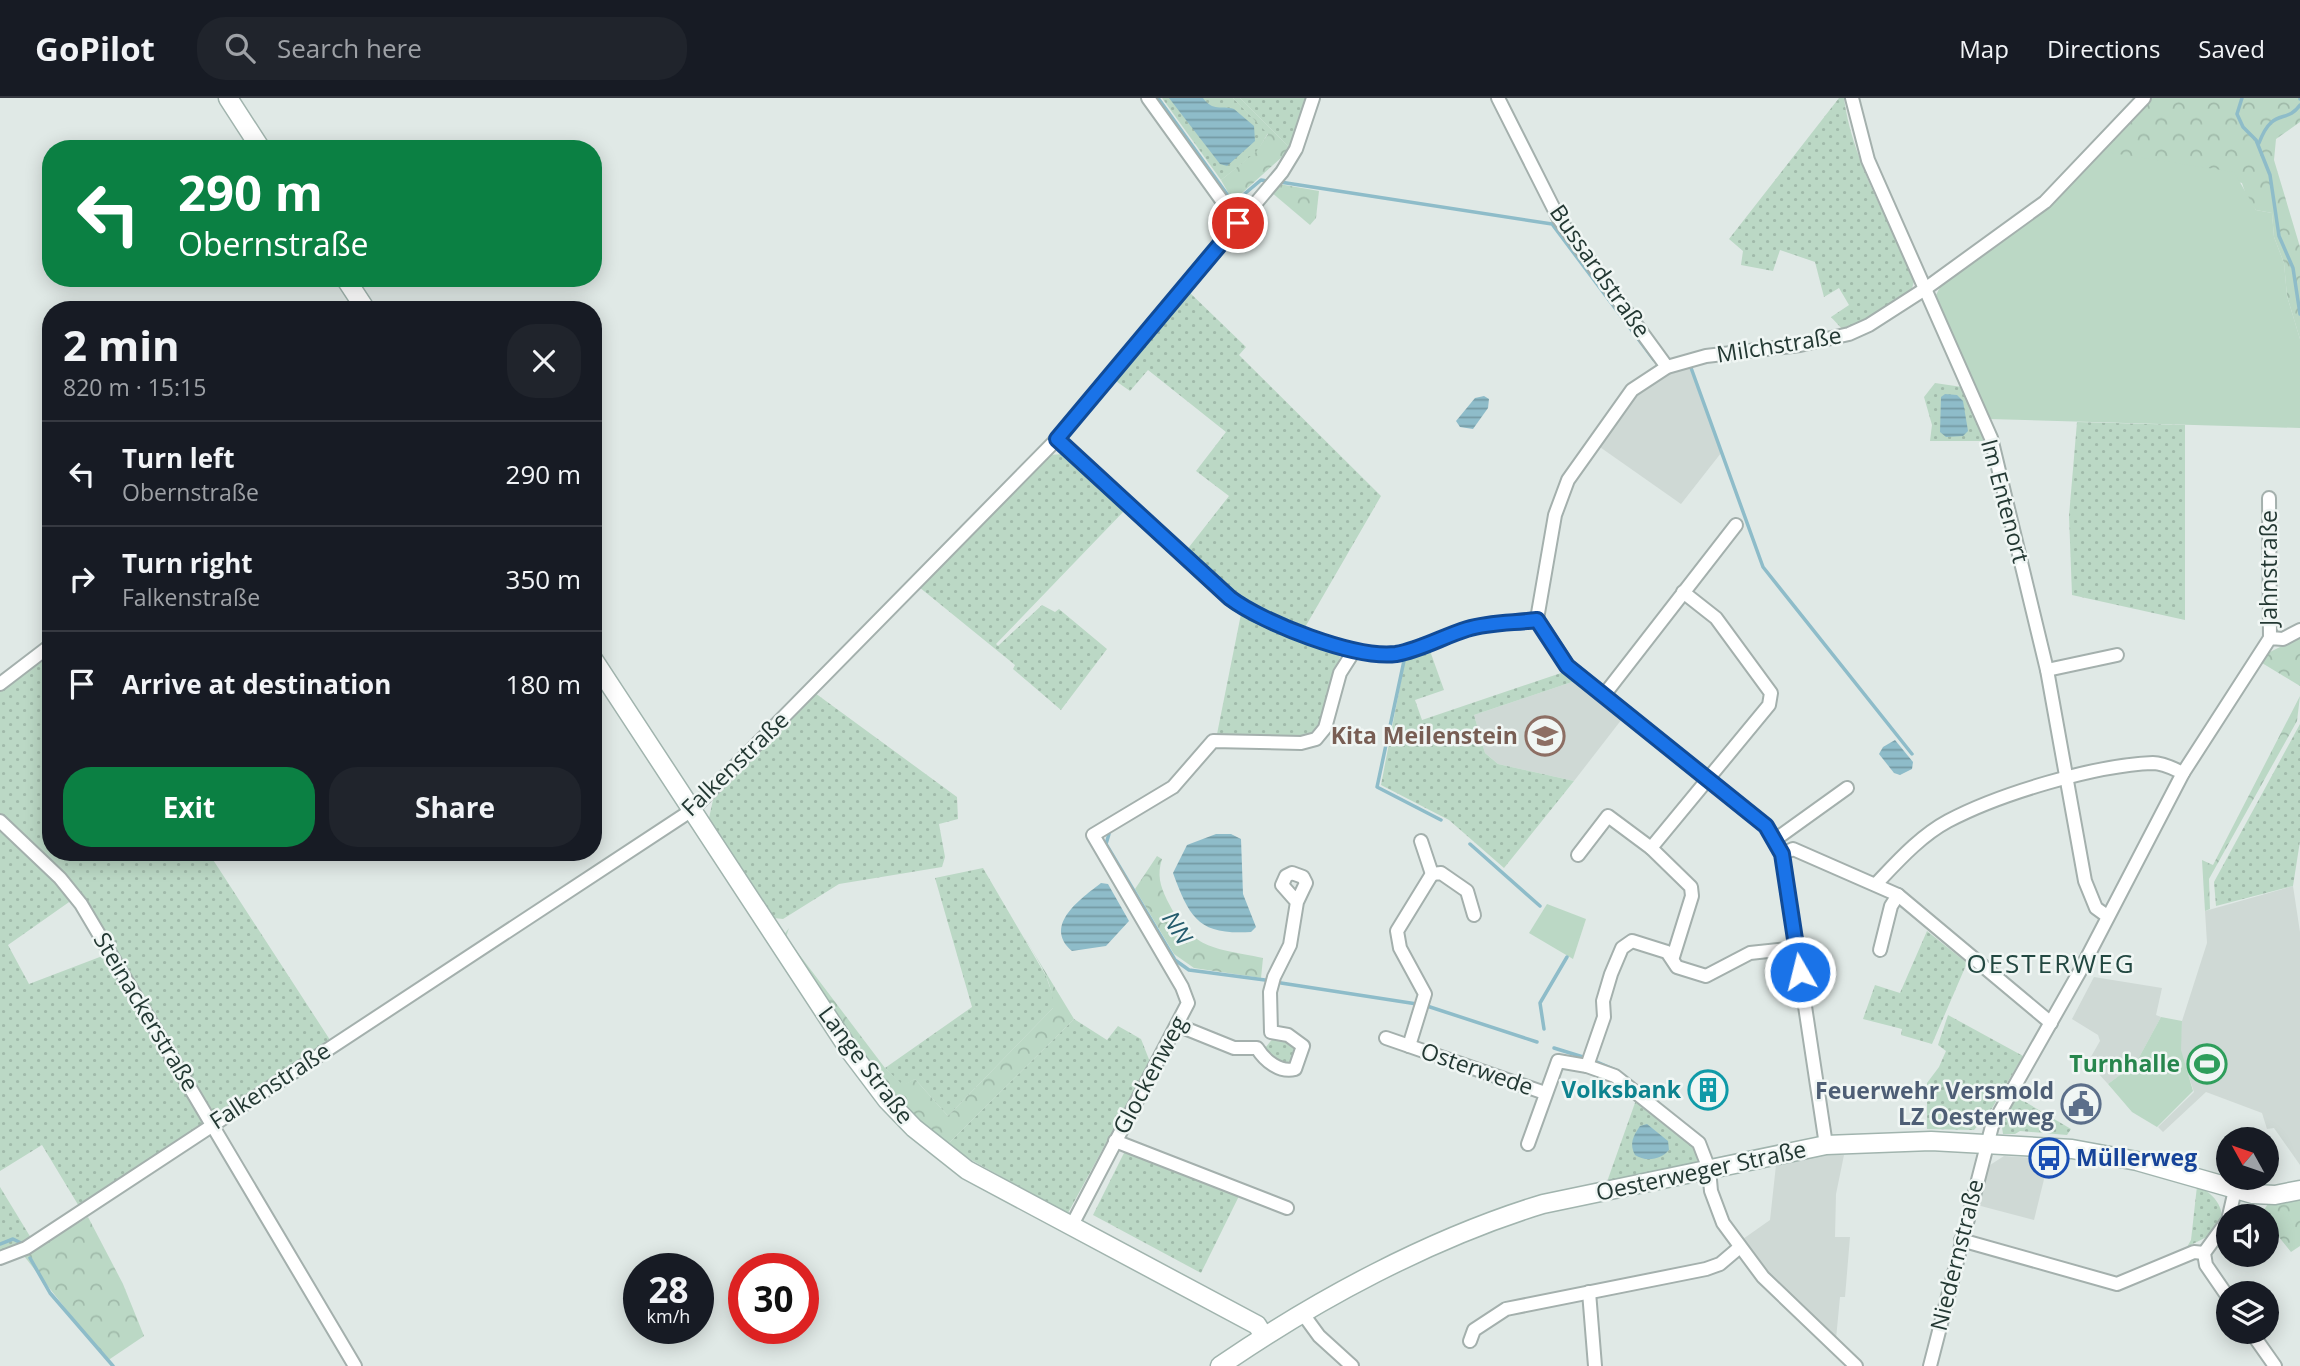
<!DOCTYPE html>
<html lang="en">
<head>
<meta charset="utf-8">
<style>
	:root { --surface:#171b24; --page:#20242c; --text:#f1f3f6; --muted:#9ea1a6; --line:#363941; --accent:#0b8043 }
	body { margin:0; font-family:"Open Sans",sans-serif; background:var(--page); color:var(--text); height:100vh; display:flex; flex-direction:column; font-size:26px; white-space:nowrap }
	* { box-sizing:border-box; margin:0 }
	p { font-size:23px; color:var(--muted) }
	.icon { flex:none; width:38px; height:38px; fill:none; stroke:currentColor; stroke-width:2; stroke-linecap:round; stroke-linejoin:round }
	.map { position:relative; flex:1; overflow:hidden }
	.side { position:absolute; left:42px; top:203px; width:560px; height:560px; display:flex; flex-direction:column; background:var(--surface); border-radius:28px; box-shadow:0 4px 18px #0003 }
	.side>* { flex:none }
	.guide { position:absolute; left:42px; top:42px; width:560px; height:147px; border-radius:28px; box-shadow:0 4px 18px #0003; background:#0b8043; color:#fff; overflow:hidden }
	.needle { width:46px; rotate:310deg }
	.tools { position:absolute; left:2216px; top:1029px; display:grid; gap:14px }
	.tools a { display:grid; place-items:center; width:63px; height:63px; border-radius:50%; background:var(--surface); box-shadow:0 4px 18px #0003; font-size:35px }
	.speed { position:absolute; left:623px; top:1155px; display:flex; gap:14px; font-size:35px; font-weight:700; text-align:center }
	.speed>* { display:grid; place-content:center; width:91px; height:91px; border-radius:50%; background:var(--surface); box-shadow:0 4px 18px #0003; line-height:1 }
	.speed small { font-size:18px; font-weight:400 }
	.speed .limit { border:10px solid #d22; background:#fff; color:#111 }
	.pin { position:absolute; display:grid; place-items:center; width:60px; height:60px; color:#fff; margin:-30px; border:4px solid #fff; border-radius:50%; box-shadow:0 2px 7px #0007 }
	.me { position:absolute; width:77px; margin:-38px; rotate:352deg; stroke-linejoin:round; filter:drop-shadow(0 0 5px #0008) }
	.turn { display:flex; align-items:center; gap:24px; height:147px; padding:0 21px; font-size:32px }
	.turn .icon { width:91px; height:91px; stroke-width:2.5 }
	.turn b { display:block; font-size:49px; line-height:60px }
	.round { display:grid; place-items:center; flex:none; width:74px; height:74px; border-radius:28px; background:var(--page) }
	.headline { display:flex; align-items:center; justify-content:space-between; height:119px; padding:0 21px }
	h1 { font-size:42px; font-weight:700; line-height:52px }
	.primary-button { display:flex; gap:14px; margin-top:auto; padding:14px 21px }
	.primary-button a { flex:1; height:80px; border-radius:28px; background:var(--accent); color:#fff; font-size:28px; font-weight:700; line-height:80px; text-align:center }
	.primary-button a+a { background:var(--page); color:var(--text) }
	ul { padding:0; list-style:none }
	li { display:flex; align-items:center; gap:21px; height:105px; padding:0 21px; border-top:2px solid var(--line) }
	li div { flex:1 }
	li b { display:block; font-size:26px }
	li em { font-style:normal }
	header { display:flex; align-items:center; gap:42px; box-sizing:border-box; height:98px; padding:0 35px; background:var(--surface); border-bottom:2px solid var(--line) }
	header strong { font-size:33px }
	nav { display:flex; gap:38px; margin-inline-start:auto; font-size:24px }
	.search { width:490px; height:63px; background:var(--page); display:flex; align-items:center; gap:18px; box-sizing:border-box; padding:0 24px; border-radius:28px; color:var(--muted); font-size:26px }
	.map>svg:first-child { display:block }
</style>
</head>
<body>
<header>
<strong>GoPilot</strong>
<div class="search"><svg class="icon" aria-label="search" viewBox="0 0 24 24"><circle cx="10" cy="10" r="6"/><path d="M15 15l6 6"/></svg>Search here</div>
<nav><a>Map</a><a>Directions</a><a>Saved</a></nav>
</header>
<div class="map">
<svg width="2300" height="1268" viewBox="0 0 2300 1268">
	<defs>
		<pattern id="grass-dots" width="8" height="8" patternUnits="userSpaceOnUse" patternTransform="scale(1.75)"><rect width="8" height="8" fill="#bbd8c5"/><path d="M2 2h.1M6 6h.1" fill="none" stroke="#a0baaa" stroke-width="1.8" stroke-linecap="round"/></pattern>
		<pattern id="forest-crowns" width="20" height="18" patternUnits="userSpaceOnUse" patternTransform="scale(1.75)"><rect width="20" height="18" fill="#bbd8c5"/><path d="M2 6a3 3 0 1 1 6 0M12 15a3 3 0 1 1 6 0" fill="none" stroke="#a0baaa"/></pattern>
		<pattern id="water-rules" width="6" height="5" patternUnits="userSpaceOnUse" patternTransform="scale(1.75)"><rect width="6" height="5" fill="#8ebcc9"/><path d="M0 2.5h6" fill="none" stroke="#749aa4"/></pattern>
	</defs>
	<rect width="100%" height="100%" fill="#e0e9e6"/>
	<g fill="#cfd9d5">
		<polygon points="1689,268 1721,355 1681,406 1597,347 1635,295 1662,278"/>
		<polygon points="1575,583 1622,621 1574,683 1498,666 1485,655 1474,617"/>
		<polygon points="2293,788 2300,834 2300,1067 2274,1030 2267,1031 2262,1015 2206,994 2163,1034 2158,1029 2194,994 2180,953 2182,923 2207,845 2205,813"/>
		<polygon points="2094,879 2162,890 2156,917 2161,919 2136,965 2108,986 2088,964 2100,943 2098,937 2072,921"/>
		<polygon points="1822,1056 1844,1057 1836,1096 1835,1139 1850,1139 1845,1199 1840,1199 1836,1241 1806,1215 1767,1174 1743,1141 1770,1122 1776,1067"/>
		<polygon points="2004,1058 2049,1061 2034,1122 1977,1107 1987,1069"/>
	</g>
	<g fill="url(#grass-dots)">
		<polygon points="1162,0 1233,0 1268,35 1257,54 1221,82"/>
		<polygon points="1240,0 1308,0 1291,51"/>
		<path d="M1839,0H1844C1852,63 1889,123 1915,180L1911,194L1861,226L1843,232L1831,219L1849,207L1839,190L1824,199L1815,164L1780,152L1773,173L1741,167L1743,153L1729,141Z"/>
		<path d="M1188,193L1246,249L1239,257L1381,398L1304,531C1256,518 1222,486 1186,453L1229,398L1196,373L1226,334L1148,272L1130,293L1113,281Z"/>
		<polygon points="1935,285 1962,289 1984,343 1930,343 1932,327 1924,299"/>
		<polygon points="2077,324 2185,327 2185,522 2072,497 2069,418"/>
		<polygon points="1064,356 1125,412 996,546 998,548 1042,507 1055,514 1059,511 1107,551 1061,612 1013,571 1015,567 919,489 1048,357"/>
		<polygon points="1241,516 1277,535 1336,551 1340,559 1320,630 1314,637 1301,641 1217,636"/>
		<polygon points="1429,550 1444,592 1415,602 1422,622 1564,574 1575,583 1474,617 1485,655 1498,666 1574,683 1504,770 1449,722 1381,687 1406,557"/>
		<polygon points="51,552 51,754 208,754 332,945 218,1019 210,1017 61,776 0,717 0,591"/>
		<polygon points="815,595 957,699 958,721 939,726 945,759 942,769 839,786 783,821 774,820 709,720 713,702"/>
		<polygon points="2300,626 2300,743 2293,788 2216,808 2214,784"/>
		<polygon points="0,730 55,779 72,802 8,847 29,886 105,857 208,1026 80,1110 42,1047 0,1073"/>
		<polygon points="983,770 1046,878 1053,898 1053,910 948,1018 915,981 903,988 885,970 972,909 935,780"/>
		<polygon points="1927,833 1967,865 1932,946 1901,937 1902,931 1863,921 1875,887 1900,895"/>
		<polygon points="1948,917 2023,958 1991,1012 1974,1032 1927,1031 1927,985 1939,969 1946,953 1938,947"/>
		<polygon points="1074,921 1107,942 1118,928 1141,941 1150,964 1068,1115 973,1063 948,1046"/>
		<polygon points="1274,939 1280,939 1298,952 1295,963 1287,969 1265,956 1265,950"/>
		<polygon points="2017,999 2071,1031 2067,1037 2020,1033 2015,1036 2003,1036 2001,1023"/>
		<polygon points="1636,1002 1693,1047 1698,1061 1695,1066 1610,1086 1608,1081"/>
		<polygon points="1125,1053 1240,1096 1201,1175 1093,1117"/>
		<path d="M2197,1088C2214,1094 2231,1116 2216,1132C2209,1139 2196,1144 2187,1149L2191,1142Z"/>
		<polygon points="0,1089 31,1140 0,1153"/>
	</g>
	<g fill="url(#forest-crowns)">
		<polygon points="1233,0 1240,0 1291,51 1242,95 1230,98 1221,82 1256,54 1268,36"/>
		<polygon points="2150,0 2300,0 2300,24 2276,41 2274,62 2300,149 2300,241 2287,198 2284,165 2274,139 2272,115 2256,112 2247,100 2242,85 2099,53"/>
		<polygon points="1279,86 1319,93 1316,120 1310,127 1271,94"/>
		<polygon points="2300,539 2300,588 2262,565 2268,555"/>
		<polygon points="2300,598 2297,623 2209,781 2210,811 2205,813 2202,762 2213,767"/>
		<path d="M1157,758L1162,761C1157,777 1160,787 1167,802C1193,853 1212,849 1263,860L1261,880L1194,870L1174,856L1135,791Z"/>
		<path d="M789,830L786,839L885,970L903,987L915,981L948,1018L1053,910C1054,883 1036,860 1023,837L1074,921L948,1046L893,1002L781,841Z"/>
		<polygon points="2300,1100 2300,1148 2291,1154 2266,1123 2266,1118 2261,1116 2270,1103"/>
		<polygon points="88,1119 123,1186 144,1238 107,1263 24,1158"/>
	</g>
	<g fill="#bbd8c5">
		<polygon points="2099,53 2234,74 2256,112 2272,115 2274,139 2284,165 2287,198 2300,241 2300,330 1989,321 1936,197 1942,185"/>
		<polygon points="1547,806 1586,821 1573,861 1529,835"/>
		<polygon points="2161,919 2182,923 2181,952 2193,993 2157,1029 2132,1014 2108,986 2136,965"/>
	</g>
	<g fill="url(#water-rules)">
		<path d="M1169,0H1203C1213,14 1221,7 1234,11L1254,28L1255,43L1227,68L1220,66Z"/>
		<polygon points="1945,296 1957,297 1963,303 1968,333 1963,338 1946,339 1940,334 1941,299"/>
		<polygon points="1484,298 1489,301 1488,310 1473,331 1460,329 1456,323 1475,300"/>
		<polygon points="1895,642 1913,664 1912,671 1900,677 1894,675 1879,656 1883,649"/>
		<path d="M1216,736H1231L1241,741L1243,796L1256,829L1251,834C1199,837 1190,821 1173,775L1187,747Z"/>
		<path d="M1101,785L1108,786L1129,823L1106,848L1072,853C1042,827 1082,800 1101,785Z"/>
		<path d="M1647,1026L1668,1043L1669,1052C1661,1062 1645,1064 1635,1057C1629,1046 1633,1038 1640,1028Z"/>
	</g>
	<g fill="none" stroke-linecap="round" stroke-linejoin="round">
		<g stroke="#8ebcc9" stroke-width="3.5">
			<polyline points="1158,0 1229,99 1242,98 1261,82 1267,83"/>
			<polyline points="2242,0 2237,16 2243,29 2256,42 2270,77 2279,138 2293,170 2300,216"/>
			<polyline points="2300,0 2300,1"/>
			<path d="M2259,45C2273,8 2286,27 2300,7"/>
			<polyline points="1280,84 1552,126 1654,262"/>
			<polyline points="1690,267 1763,469 1912,656"/>
			<polyline points="1405,558 1377,689 1441,722"/>
			<polyline points="1109,736 1106,746 1175,862 1189,872 1265,882"/>
			<polyline points="1470,746 1540,808"/>
			<polyline points="1281,885 1417,906"/>
			<polyline points="1427,908 1537,944"/>
			<polyline points="1544,931 1540,905 1567,859"/>
			<polyline points="1554,950 1583,959"/>
			<polyline points="1597,964 1618,973"/>
			<polyline points="0,1146 13,1141 21,1145"/>
			<polyline points="30,1160 50,1195 113,1268"/>
		</g>
		<g stroke="#a4b0ad" stroke-width="16">
			<g id="street">
				<polyline points="1148,0 1238,125"/>
				<polyline points="1498,0 1559,121 1667,269"/>
				<polyline points="1852,0 1868,62 1991,340 2047,572 2085,783 2096,810 2107,818"/>
				<path d="M1057,341L1230,501C1263,525 1356,561 1396,556C1420,552 1444,538 1467,531C1490,524 1514,525 1537,521"/>
				<polyline points="2269,400 2270,540"/>
				<polyline points="1537,521 1555,417 1568,382 1632,292 1667,269 1706,258 1800,247 1849,236 1869,227 1925,191 2045,104 2144,0"/>
				<polyline points="1537,521 1568,568 1766,728 1782,756 1826,1047"/>
				<polyline points="2047,572 2117,557"/>
				<polyline points="0,586 51,547"/>
				<polyline points="1604,597 1736,427"/>
				<polyline points="0,723 60,780 81,806 355,1268"/>
				<polyline points="1776,741 1847,690"/>
				<polyline points="1421,743 1432,776 1441,775 1467,793 1474,817"/>
				<polyline points="1651,750 1691,789 1692,798 1673,859"/>
				<polyline points="1782,756 1793,751 1898,797 2051,925"/>
				<polyline points="1578,757 1608,718 1651,750 1769,607 1771,595 1716,520 1683,494"/>
				<path d="M1876,786C1897,764 1920,738 1948,723C1999,696 2095,667 2153,665C2164,665 2174,671 2183,675"/>
				<polyline points="1880,852 1891,808 1898,797"/>
				<path d="M1177,927L1234,950H1257C1265,963 1280,975 1295,971L1303,948L1288,937L1271,934L1270,894L1274,879L1290,847L1297,804L1306,785L1303,779L1292,775L1286,778L1282,787L1297,804"/>
				<polyline points="1386,940 1545,995"/>
				<polyline points="1409,948 1425,896 1400,850 1397,833 1432,776"/>
				<polyline points="1587,968 1604,919 1603,903 1611,876 1622,850 1632,843 1667,854 1677,869 1706,878 1750,855 1797,850"/>
				<polyline points="1115,1043 1287,1110"/>
				<polyline points="1528,1046 1558,963 1587,968 1615,978 1699,1045 1709,1071 1711,1093 1723,1125 1763,1179 1856,1268"/>
				<polyline points="2229,1118 2235,1092"/>
				<polyline points="2228,1122 2204,1155 2206,1167 2228,1199"/>
				<polyline points="1072,1127 1188,905 1182,889 1093,737 1173,689 1213,643 1301,645 1316,641 1325,630 1340,575 1354,553"/>
				<polyline points="1961,1142 2117,1186 2194,1154 2204,1155"/>
				<polyline points="0,1160 26,1150 692,712 1057,341 1282,74 1296,51 1313,0"/>
				<polyline points="1589,1194 1595,1268"/>
				<polyline points="1303,1216 1319,1238 1352,1268"/>
				<polyline points="2251,1234 2275,1268"/>
				<polyline points="1470,1243 1474,1232 1506,1211 1706,1171 1720,1166 1740,1149"/>
				<polyline points="1930,1268 1992,1028 2080,873 2183,675 2270,540 2283,541 2300,532"/>
			</g>
		</g>
		<g stroke="#a1b4ae" stroke-width="21">
			<g id="secondary">
				<polyline points="228,0 261,51"/>
				<polyline points="345,180 366,212"/>
				<polyline points="593,561 850,953 887,1002 914,1030 967,1072 1257,1227 1264,1238"/>
				<path d="M1220,1268C1316,1202 1431,1140 1543,1106L1826,1047L1931,1043L2072,1051L2137,1063L2253,1096L2275,1097L2300,1092"/>
			</g>
		</g>
		<use href="#street" stroke="#fff" stroke-width="12"/>
		<use href="#secondary" stroke="#fff" stroke-width="18"/>
	</g>
	<g fill="none" stroke-linecap="round" stroke-linejoin="round">
		<g stroke="#114b97" stroke-width="18">
			<path id="route" d="M1238,125L1057,341L1230,500C1263,525 1355,561 1396,556C1420,552 1444,538 1467,531C1490,524 1514,525 1537,522L1567,568L1766,728L1782,756L1800,874"/>
		</g>
		<use href="#route" stroke="#1a73e8" stroke-width="12"/>
	</g>
	<defs>
		<g id="school-ring" transform="scale(2.0125)"><circle r="9.5" fill="#f0f6f4" stroke="#8d6e63" stroke-width="1.5"/><path d="M0-5L7-2L0 1L-7-2ZM-4 1L0 2.5L4 1V4Q0 6-4 4Z" fill="#8d6e63"/></g>
		<g id="stadium-ring" transform="scale(2.0125)"><circle r="9.5" fill="#f0f6f4" stroke="#2e9e5b" stroke-width="1.5"/><path d="M0-5a6.5 5 0 1 0 0 10a6.5 5 0 1 0 0-10ZM-3.5-1.8h7v3.6h-7Z" fill="#2e9e5b"/></g>
		<g id="building-ring" transform="scale(2.0125)"><circle r="9.5" fill="#f0f6f4" stroke="#0f9aa8" stroke-width="1.5"/><path d="M-4-6H4V6H1V3H-1V6H-4ZM-2.5-4.3h1.7v1.8h-1.7ZM.8-4.3h1.7v1.8H.8ZM-2.5-1h1.7V.8h-1.7ZM.8-1h1.7V.8H.8Z" fill="#0f9aa8"/></g>
		<g id="civic-ring" transform="scale(2.0125)"><circle r="9.5" fill="#f0f6f4" stroke="#5c6f8a" stroke-width="1.5"/><path d="M-.6-6.5H3V-4.5H.6V-3L4-1V1h2V6H-6V1h2V-1L-.6-3ZM-1.2 2.5V6h2.4V2.5Z" fill="#5c6f8a"/></g>
		<g id="bus-ring" transform="scale(2.0125)"><circle r="9.5" fill="#f0f6f4" stroke="#1a4fb4" stroke-width="1.5"/><path d="M-5-6H5V4H4V6H2V4H-2V6H-4V4H-5ZM-3.5-4V0h7V-4ZM-3.5 1.2v1.5H-2V1.2ZM2 1.2v1.5H3.5V1.2Z" fill="#1a4fb4"/></g>
	</defs>
	<g fill-rule="evenodd">
		<use href="#school-ring" x="1545" y="638"/>
		<use href="#stadium-ring" x="2207" y="966"/>
		<use href="#building-ring" x="1708" y="992"/>
		<use href="#civic-ring" x="2081" y="1006"/>
		<use href="#bus-ring" x="2049" y="1060"/>
	</g>
	<g text-anchor="middle" stroke-width="5" stroke-linejoin="round" paint-order="stroke">
		<g font-size="23" fill="#233833" stroke="#f0f6f4">
			<text transform="translate(1600 173) rotate(55)" y="8">Bussardstraße</text>
			<text transform="translate(1779 247) rotate(-9)" y="8">Milchstraße</text>
			<text transform="translate(2005 403) rotate(75)" y="8">Im Entenort</text>
			<text transform="translate(2269 470) rotate(-90)" y="8">Jahnstraße</text>
			<text transform="translate(735 666) rotate(-44)" y="8">Falkenstraße</text>
			<text transform="translate(146 914) rotate(59)" y="8">Steinackerstraße</text>
			<text transform="translate(866 967) rotate(53)" y="8">Lange Straße</text>
			<text transform="translate(1477 971) rotate(19)" y="8">Osterwede</text>
			<text transform="translate(1150 977) rotate(-62)" y="8">Glockenweg</text>
			<text transform="translate(270 988) rotate(-33)" y="8">Falkenstraße</text>
			<text transform="translate(1701 1073) rotate(-12)" y="8">Oesterweger Straße</text>
			<text transform="translate(1957 1157) rotate(-76)" y="8">Niedernstraße</text>
		</g>
		<g font-size="23" font-weight="bold" fill="#785e54" stroke="#f0f6f4" text-anchor="end">
			<text x="1518" y="646">Kita Meilenstein</text>
		</g>
		<g font-size="23" font-weight="bold" fill="#27864d" stroke="#f0f6f4" text-anchor="end">
			<text x="2180" y="974">Turnhalle</text>
		</g>
		<g font-size="23" font-weight="bold" fill="#0d838f" stroke="#f0f6f4" text-anchor="end">
			<text x="1681" y="1000">Volksbank</text>
		</g>
		<g font-size="23" font-weight="bold" fill="#4e5e75" stroke="#f0f6f4" text-anchor="end">
			<text x="2054" y="1001">Feuerwehr Versmold<tspan x="2054" dy="26">LZ Oesterweg</tspan></text>
		</g>
		<g font-size="23" font-weight="bold" fill="#164399" stroke="#f0f6f4" text-anchor="start">
			<text x="2076" y="1068">Müllerweg</text>
		</g>
		<g font-size="24" font-style="italic" fill="#245c6d" stroke="#f0f6f4">
			<text transform="translate(1177 830) rotate(58)" y="8">NN</text>
		</g>
		<g font-size="26" letter-spacing="2" fill="#214740" stroke="#f0f6f4">
			<text x="2051" y="875">OESTERWEG</text>
		</g>
	</g>
</svg>
<div class="tools">
<a><svg class="needle" viewBox="-14 -14 28 28"><path d="M0-13l5 13h-10z" fill="#e53935"/><path d="M0 13l5-13h-10z" fill="#9ea1a6"/></svg></a>
<a><svg class="icon" aria-label="sound" viewBox="0 0 24 24"><path d="M4 9h4l5-4v14l-5-4H4zM17 9q2 3 0 6"/></svg></a>
<a><svg class="icon" aria-label="layers" viewBox="0 0 24 24"><path d="M12 4l9 5-9 5-9-5zM3 14l9 5 9-5"/></svg></a>
</div>
<div class="speed"><div>28<small>km/h</small></div><div class="limit">30</div></div>
<div class="pin" style="left:1238px;top:125px;background:#d93025"><svg class="icon" aria-label="arrive" viewBox="0 0 24 24"><path d="M6 21V4h12l-3 4 3 4H6"/></svg></div>
<svg class="me" style="left:1800px;top:874px" viewBox="-20 -20 40 40"><circle r="17" fill="#1a73e8" stroke="#fff" stroke-width="3"/><path d="M0-11L8 9 0 5-8 9z" fill="#fff"/></svg>
<div class="guide">
<div class="turn"><svg class="icon" aria-label="left" viewBox="0 0 24 24"><path d="M17 20v-9H6M10 6l-5 5 5 5"/></svg><div><b>290 m</b>Obernstraße</div></div>
</div>
<section class="side">
<div class="headline"><div><h1>2 min</h1><p>820 m · 15:15</p></div><a class="round"><svg class="icon" aria-label="close" viewBox="0 0 24 24"><path d="M6 6l12 12M18 6L6 18"/></svg></a></div>
<ul>
<li><svg class="icon" aria-label="left" viewBox="0 0 24 24"><path d="M17 20v-9H6M10 6l-5 5 5 5"/></svg><div><b>Turn left</b><p>Obernstraße</p></div><em>290 m</em></li>
<li><svg class="icon" aria-label="right" viewBox="0 0 24 24"><path d="M7 20v-9h11M14 6l5 5-5 5"/></svg><div><b>Turn right</b><p>Falkenstraße</p></div><em>350 m</em></li>
<li><svg class="icon" aria-label="arrive" viewBox="0 0 24 24"><path d="M6 21V4h12l-3 4 3 4H6"/></svg><div><b>Arrive at destination</b></div><em>180 m</em></li>
</ul>
<div class="primary-button"><a>Exit</a><a>Share</a></div>
</section>
</div>
</body>
</html>
